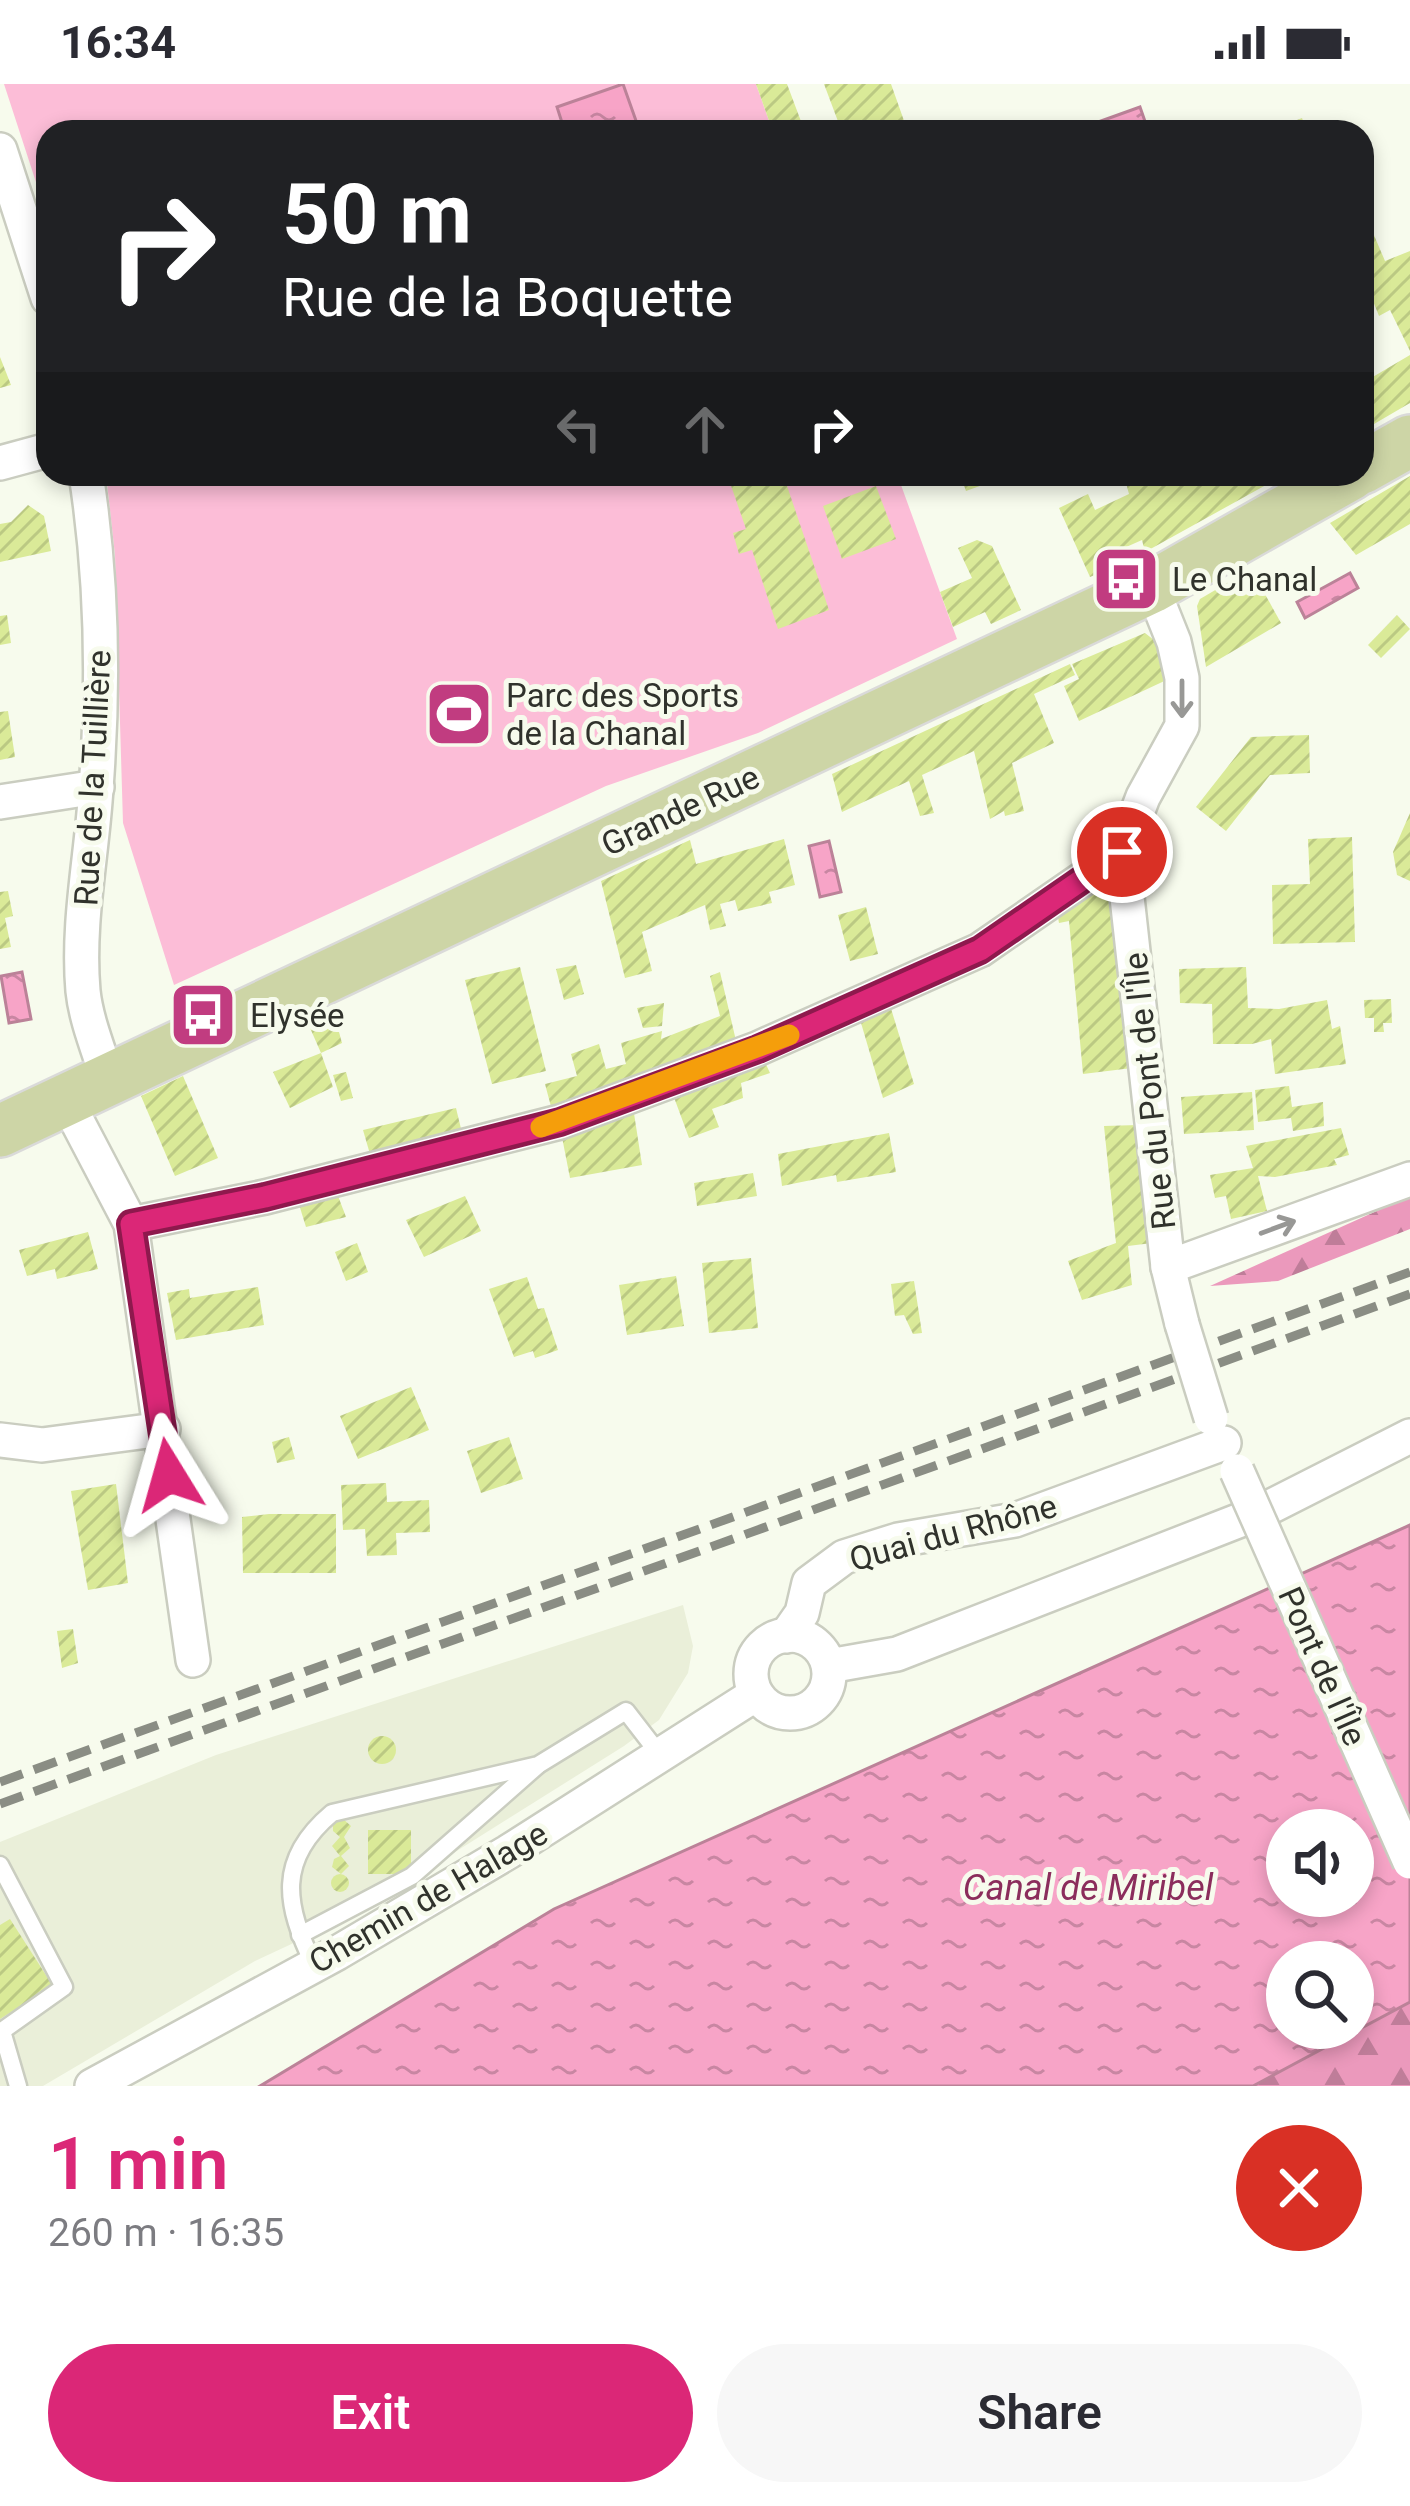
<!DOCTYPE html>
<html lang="en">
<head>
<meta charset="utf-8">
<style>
	:root { --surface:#fff; --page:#f7f7f7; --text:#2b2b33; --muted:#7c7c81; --accent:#db2777 }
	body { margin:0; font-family:Roboto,sans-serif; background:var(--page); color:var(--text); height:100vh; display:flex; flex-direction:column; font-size:45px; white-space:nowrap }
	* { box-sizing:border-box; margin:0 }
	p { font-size:39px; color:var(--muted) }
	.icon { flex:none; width:66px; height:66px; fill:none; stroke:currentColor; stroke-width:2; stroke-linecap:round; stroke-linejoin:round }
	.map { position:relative; height:2002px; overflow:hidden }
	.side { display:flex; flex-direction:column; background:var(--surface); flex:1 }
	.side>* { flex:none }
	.top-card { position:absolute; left:36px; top:36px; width:1338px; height:366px; border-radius:36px; box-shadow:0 6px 18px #0003; background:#202124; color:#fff; overflow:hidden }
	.fabs { position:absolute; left:1266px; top:1725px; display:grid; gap:24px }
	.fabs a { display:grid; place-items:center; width:108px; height:108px; border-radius:50%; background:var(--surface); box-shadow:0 6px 18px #0003; font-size:60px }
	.pin { position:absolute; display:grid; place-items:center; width:102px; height:102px; color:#fff; margin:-51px; border:6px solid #fff; border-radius:50%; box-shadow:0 3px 12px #0007 }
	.me { position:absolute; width:132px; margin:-66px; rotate:352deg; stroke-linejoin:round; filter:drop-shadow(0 0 9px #0008) }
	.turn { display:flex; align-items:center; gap:42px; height:252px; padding:0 48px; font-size:54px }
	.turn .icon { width:156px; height:156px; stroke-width:2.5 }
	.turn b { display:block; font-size:84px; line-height:102px }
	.lanes { display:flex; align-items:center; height:114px; padding:0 48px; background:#0003; justify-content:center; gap:60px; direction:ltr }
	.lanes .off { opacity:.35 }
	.round { display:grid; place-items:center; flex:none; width:126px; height:126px; border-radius:63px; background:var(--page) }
	.summary { display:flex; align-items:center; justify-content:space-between; height:204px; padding:0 48px }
	h1 { font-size:72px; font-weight:600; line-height:90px; color:var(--accent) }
	.action { display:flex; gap:24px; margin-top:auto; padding:24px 48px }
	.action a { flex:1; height:138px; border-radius:72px; background:var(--accent); color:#fff; font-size:48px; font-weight:600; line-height:138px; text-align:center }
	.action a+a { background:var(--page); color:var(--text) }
	.status { display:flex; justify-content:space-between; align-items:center; height:84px; padding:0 60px; background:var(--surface); direction:ltr }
	.status svg { height:33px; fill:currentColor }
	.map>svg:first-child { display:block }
</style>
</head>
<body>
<div class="status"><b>16:34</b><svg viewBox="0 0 49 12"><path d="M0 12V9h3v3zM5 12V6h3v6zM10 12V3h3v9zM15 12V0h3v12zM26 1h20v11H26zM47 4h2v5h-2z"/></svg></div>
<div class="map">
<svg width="1410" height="2002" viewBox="0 0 1410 2002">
	<defs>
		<pattern id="forest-firs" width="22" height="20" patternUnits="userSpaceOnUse" patternTransform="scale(3)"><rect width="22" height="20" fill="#eb99bc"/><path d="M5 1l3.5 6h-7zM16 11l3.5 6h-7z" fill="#bf7d99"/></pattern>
		<pattern id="water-ripples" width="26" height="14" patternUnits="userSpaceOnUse" patternTransform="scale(3)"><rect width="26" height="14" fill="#f7a4c7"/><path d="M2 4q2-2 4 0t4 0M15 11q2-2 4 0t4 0" fill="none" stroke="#c886a2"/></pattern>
		<pattern id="building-hatch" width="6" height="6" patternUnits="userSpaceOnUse" patternTransform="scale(3)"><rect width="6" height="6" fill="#daea98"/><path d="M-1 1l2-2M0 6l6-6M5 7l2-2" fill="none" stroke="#bbc983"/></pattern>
	</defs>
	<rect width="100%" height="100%" fill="#f7fbed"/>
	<polygon fill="#eaefd9" points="683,1521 693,1562 688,1589 659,1636 624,1662 358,1829 255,1877 43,2002 0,2002 0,1758 216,1671"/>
	<g fill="#fcbdd7">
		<polygon points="4,0 756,0 773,48 48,48 48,135"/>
		<polygon points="106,390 897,390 957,555 758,649 606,702 174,901 123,739 115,471"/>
	</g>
	<g fill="url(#forest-firs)">
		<polygon points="1410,1112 1410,1145 1278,1197 1210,1202"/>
		<polygon points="1410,1918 1410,2002 1253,2002"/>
	</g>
	<g fill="url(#water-ripples)" stroke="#bb8298" stroke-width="3" fill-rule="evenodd">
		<polygon points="623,0 640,48 565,48 557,23"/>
		<polygon points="1140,23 1148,46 1105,48 1101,37"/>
		<polygon points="1350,489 1358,504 1305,534 1297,518"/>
		<polygon points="829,757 841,808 820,813 809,762"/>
		<polygon points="22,888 31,935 9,939 1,892"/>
		<path d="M1410,1441V1918L1253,2002H260L554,1825ZM1287,1746H1353V1812H1287ZM1287,1878H1353V1944H1287Z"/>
	</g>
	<g fill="url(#building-hatch)">
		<polygon points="756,0 787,0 805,48 773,48"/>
		<polygon points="824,0 891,0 908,48 842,48"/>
		<polygon points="1302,34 1307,48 1267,48"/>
		<polygon points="1362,123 1385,177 1410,167 1410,267 1390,226 1379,232 1362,190"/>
		<polygon points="1410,271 1410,319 1362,347 1362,272 1371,294"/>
		<polygon points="0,273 11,301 0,304"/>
		<polygon points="727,390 783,390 829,526 778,545 752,466 739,470 733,449 746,445"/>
		<polygon points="960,390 1009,390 1010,391 966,407"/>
		<polygon points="1143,390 1261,390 1266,401 1145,468 1142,456 1115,468 1121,480 1090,493 1059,424 1088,410 1095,426 1129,410 1126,399"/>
		<polygon points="1410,392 1410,440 1356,471 1330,439"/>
		<polygon points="876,402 896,455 842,475 823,422"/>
		<polygon points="28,421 44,432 51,467 0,478 0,440 11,438"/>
		<polygon points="977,456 992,462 1021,526 991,540 985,528 953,543 940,508 972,494 958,464"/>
		<polygon points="1251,485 1281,539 1206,583 1197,522 1200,515"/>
		<polygon points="7,531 11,559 0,561 0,532"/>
		<polygon points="1397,531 1410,545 1381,574 1368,561"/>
		<polygon points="1145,549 1173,571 1175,592 1079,637 1064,602 1079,595 1072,580"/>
		<polygon points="1070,580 1075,591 1034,610 1054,659 1012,679 1024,727 1005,732 1004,727 990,735 974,667 922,691 934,729 920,732 909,697 842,728 832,690"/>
		<polygon points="8,627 15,673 0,676 0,628"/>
		<polygon points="1309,651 1310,689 1270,691 1226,747 1196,723 1251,653"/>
		<polygon points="1410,729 1410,797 1397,791 1393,768"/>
		<polygon points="1352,753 1355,858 1273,860 1272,801 1310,800 1308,755"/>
		<polygon points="784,755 795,801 769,808 772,819 738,827 735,816 720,820 726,842 710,846 705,821 642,848 652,887 625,894 601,797 690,756 696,780"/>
		<polygon points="1107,790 1132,984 1083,990 1069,837 1059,839 1056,823"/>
		<polygon points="8,807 13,832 5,834 11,863 0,865 0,808"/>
		<polygon points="866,823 878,870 850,877 838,831"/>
		<polygon points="576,881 584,910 564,916 556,885"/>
		<polygon points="520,883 546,987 492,1000 465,896"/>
		<polygon points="1246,883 1248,924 1279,925 1327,916 1332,945 1340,942 1346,980 1275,990 1271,955 1252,960 1213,960 1212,920 1180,919 1179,885"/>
		<polygon points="720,888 737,961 553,1030 545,1000 577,992 571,970 599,960 606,985 626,980 621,959 662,947 661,955 720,932 710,892"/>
		<polygon points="1391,915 1392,939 1383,939 1384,948 1374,948 1374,934 1365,934 1364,916"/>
		<polygon points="889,918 914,1000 883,1014 859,932"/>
		<polygon points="664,919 662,942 643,944 637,924"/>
		<polygon points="333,926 342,959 321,969 307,937"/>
		<polygon points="321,969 333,1003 290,1024 273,988"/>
		<polygon points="763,974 770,989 741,999 743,1014 712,1025 719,1043 689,1054 672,1008"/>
		<polygon points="346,988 353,1014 341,1017 333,991"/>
		<polygon points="183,992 218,1074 175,1092 141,1012"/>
		<polygon points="1289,1002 1292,1023 1323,1018 1324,1042 1293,1047 1291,1034 1258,1038 1255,1006"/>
		<polygon points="1252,1008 1254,1046 1184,1050 1181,1013"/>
		<polygon points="633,1023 642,1081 570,1094 561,1048"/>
		<polygon points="456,1024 463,1053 372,1077 363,1046"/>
		<polygon points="1138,1041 1152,1159 1128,1162 1132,1201 1082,1216 1068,1177 1116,1159 1104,1042"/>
		<polygon points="1341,1044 1349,1071 1334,1075 1337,1081 1275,1093 1258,1092 1267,1127 1231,1135 1226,1112 1215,1114 1210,1091 1253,1084 1246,1062"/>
		<polygon points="889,1049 896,1088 837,1098 836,1091 782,1102 778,1070"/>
		<polygon points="753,1089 757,1112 697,1122 694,1099"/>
		<polygon points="335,1104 346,1133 306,1143 297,1114"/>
		<polygon points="465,1112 481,1147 424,1173 406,1136"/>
		<polygon points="88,1148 98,1185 57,1195 55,1185 27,1192 19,1166"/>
		<polygon points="357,1159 368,1188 346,1197 335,1168"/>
		<polygon points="751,1174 758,1244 709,1249 702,1179"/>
		<polygon points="676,1192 684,1242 627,1251 619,1201"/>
		<polygon points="527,1193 538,1225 544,1224 558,1266 535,1274 533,1267 514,1273 489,1205"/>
		<polygon points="914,1197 922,1249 913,1250 904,1231 895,1232 891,1200"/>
		<polygon points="258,1203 264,1241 176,1256 167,1209 189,1205 190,1214"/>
		<polygon points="411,1303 429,1346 358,1375 340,1332"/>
		<polygon points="289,1353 295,1375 277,1379 272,1358"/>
		<polygon points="509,1353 523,1395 481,1409 467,1367"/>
		<polygon points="386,1399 387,1418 429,1416 430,1448 396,1449 397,1471 367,1472 365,1445 343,1446 341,1401"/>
		<polygon points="116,1400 128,1499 88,1506 71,1407"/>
		<polygon points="269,1430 336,1430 336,1489 243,1489 242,1433"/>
		<polygon points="73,1545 78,1579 62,1584 57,1547"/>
		<circle cx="382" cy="1666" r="14"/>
		<polygon points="343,1735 351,1742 344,1753 350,1764 341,1772 349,1782 341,1790 332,1783 334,1775 340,1772 332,1762 340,1753 333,1747 333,1740"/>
		<rect x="368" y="1746" width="43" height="44"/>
		<circle cx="340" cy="1799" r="9"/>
		<polygon points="10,1835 53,1902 0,1935 0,1841"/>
	</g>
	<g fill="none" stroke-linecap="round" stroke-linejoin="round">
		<g stroke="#cacdc0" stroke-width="21">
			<g id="lane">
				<polyline points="0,1781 64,1903 2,1947 18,2002"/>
				<polyline points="300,1851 412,1792 537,1682"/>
				<path d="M314,1881C285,1821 276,1776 332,1729L538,1681L626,1627L660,1671"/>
			</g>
		</g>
		<g stroke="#cacdc0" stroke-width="38">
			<g id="street">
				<polyline points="0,66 48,214"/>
				<polyline points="0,379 48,366"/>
				<path d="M86,390C102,493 104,599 96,704C92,771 77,839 83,907C86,936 99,967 108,996"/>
				<polyline points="1152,503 1174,558 1182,594 1182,642 1143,713 1122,768 1168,1183 1182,1240"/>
				<polyline points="0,718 97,703"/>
				<polyline points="66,1016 131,1140 193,1576"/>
				<polyline points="131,1140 265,1113 560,1038 757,965 980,866 1122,768"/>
				<polyline points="1168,1183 1410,1095"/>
				<polyline points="0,1356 42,1361 163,1345"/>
				<polyline points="1266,1425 1410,1352"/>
				<circle cx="790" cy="1590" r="39"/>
				<polyline points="786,1552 802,1529 809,1499 844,1473 898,1456 1015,1436 1224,1359"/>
				<polyline points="829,1582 897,1570 1243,1435"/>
				<polyline points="92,2002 337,1869 508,1768 756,1610"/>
			</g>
		</g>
		<g stroke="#dadad9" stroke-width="56">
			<g id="primary">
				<polyline points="1362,384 1410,357"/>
				<polyline points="0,1047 1152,503 1351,390"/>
			</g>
		</g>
		<use href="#lane" stroke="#fff" stroke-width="16"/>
		<use href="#street" stroke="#fff" stroke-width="33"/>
		<use href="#primary" stroke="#cdd5a6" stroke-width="51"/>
		<g stroke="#8a8d84" stroke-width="9" stroke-dasharray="24 12" stroke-linecap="butt">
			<polyline points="0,1698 1410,1188"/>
			<polyline points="0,1720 1410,1210"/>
		</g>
		<g stroke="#cacdc0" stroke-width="38" stroke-linecap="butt">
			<g id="street-bridge">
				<polyline points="1182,1240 1211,1334"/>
				<polyline points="1237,1387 1410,1778"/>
			</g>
		</g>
		<use href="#street-bridge" stroke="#fff" stroke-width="33"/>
	</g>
	<defs><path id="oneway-shaft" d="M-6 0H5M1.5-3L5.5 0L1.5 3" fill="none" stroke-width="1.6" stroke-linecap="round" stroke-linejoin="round" transform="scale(3)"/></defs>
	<g stroke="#989896">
		<use href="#oneway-shaft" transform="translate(1182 615) rotate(90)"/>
		<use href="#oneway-shaft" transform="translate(1278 1143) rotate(-20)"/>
	</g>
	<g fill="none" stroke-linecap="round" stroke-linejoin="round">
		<g stroke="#8e194d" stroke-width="30">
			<polyline id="route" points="169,1391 131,1140 265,1113 560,1038 758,965 980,866 1122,768"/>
		</g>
		<use href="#route" stroke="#db2777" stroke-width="21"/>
		<polyline stroke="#f59e0b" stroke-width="21" points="541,1043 789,951"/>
	</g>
	<defs>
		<g id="bus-square" transform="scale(3.45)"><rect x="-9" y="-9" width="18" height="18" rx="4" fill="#c13c80" stroke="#f7fbed"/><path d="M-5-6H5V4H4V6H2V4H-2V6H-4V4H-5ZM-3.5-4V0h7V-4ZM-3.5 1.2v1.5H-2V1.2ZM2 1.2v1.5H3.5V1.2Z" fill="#fff"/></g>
		<g id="stadium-square" transform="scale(3.45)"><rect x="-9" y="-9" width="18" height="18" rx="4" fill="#c13c80" stroke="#f7fbed"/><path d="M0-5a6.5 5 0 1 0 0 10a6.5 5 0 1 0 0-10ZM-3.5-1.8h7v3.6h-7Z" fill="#fff"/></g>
	</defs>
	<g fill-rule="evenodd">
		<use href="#bus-square" x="1126" y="495"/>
		<use href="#stadium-square" x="459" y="630"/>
		<use href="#bus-square" x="203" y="931"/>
	</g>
	<g text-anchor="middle" stroke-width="10" stroke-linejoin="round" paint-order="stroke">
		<g font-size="33" fill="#30322c" stroke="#f7fbed" text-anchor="start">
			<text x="1172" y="507">Le Chanal</text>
			<text x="506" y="623">Parc des Sports<tspan x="506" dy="38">de la Chanal</tspan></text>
			<text x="250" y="943">Elysée</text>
		</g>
		<g font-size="33" fill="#30322c" stroke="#f7fbed">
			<text transform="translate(92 694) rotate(-87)" y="12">Rue de la Tuillière</text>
			<text transform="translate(680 726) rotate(-25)" y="12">Grande Rue</text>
			<text transform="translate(1149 1007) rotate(-96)" y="12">Rue du Pont de l'Île</text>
			<text transform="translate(953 1448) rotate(-15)" y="12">Quai du Rhône</text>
			<text transform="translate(1323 1582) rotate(66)" y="12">Pont de l'Île</text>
			<text transform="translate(428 1813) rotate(-30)" y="12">Chemin de Halage</text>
		</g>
		<g font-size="36" font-style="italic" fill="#8b2d5c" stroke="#f7fbed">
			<text x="1088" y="1816">Canal de Miribel</text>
		</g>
	</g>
</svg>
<div class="fabs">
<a><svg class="icon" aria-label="sound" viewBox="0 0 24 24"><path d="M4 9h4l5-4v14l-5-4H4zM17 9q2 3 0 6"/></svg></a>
<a><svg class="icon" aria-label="search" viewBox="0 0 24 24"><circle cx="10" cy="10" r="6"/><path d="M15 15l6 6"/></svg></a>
</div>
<div class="pin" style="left:1122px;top:768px;background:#d93025"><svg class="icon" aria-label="arrive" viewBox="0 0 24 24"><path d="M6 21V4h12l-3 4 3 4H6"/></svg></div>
<svg class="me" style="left:169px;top:1391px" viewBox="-20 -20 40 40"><path d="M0-17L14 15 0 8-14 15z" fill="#db2777" stroke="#fff" stroke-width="4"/></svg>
<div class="top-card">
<div class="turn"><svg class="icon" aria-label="right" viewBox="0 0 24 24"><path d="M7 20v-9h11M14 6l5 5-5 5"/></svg><div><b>50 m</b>Rue de la Boquette</div></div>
<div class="lanes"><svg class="icon off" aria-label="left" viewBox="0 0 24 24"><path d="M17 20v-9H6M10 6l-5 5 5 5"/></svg><svg class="icon off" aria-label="ahead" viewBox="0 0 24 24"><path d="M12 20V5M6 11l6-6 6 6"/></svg><svg class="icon" aria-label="right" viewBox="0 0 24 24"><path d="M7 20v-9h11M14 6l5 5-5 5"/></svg></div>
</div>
</div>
<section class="side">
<div class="summary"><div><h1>1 min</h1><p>260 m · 16:35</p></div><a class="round" style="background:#d93025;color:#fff"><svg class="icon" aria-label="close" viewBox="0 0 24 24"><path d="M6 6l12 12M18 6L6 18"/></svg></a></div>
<div class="action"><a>Exit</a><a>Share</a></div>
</section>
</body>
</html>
